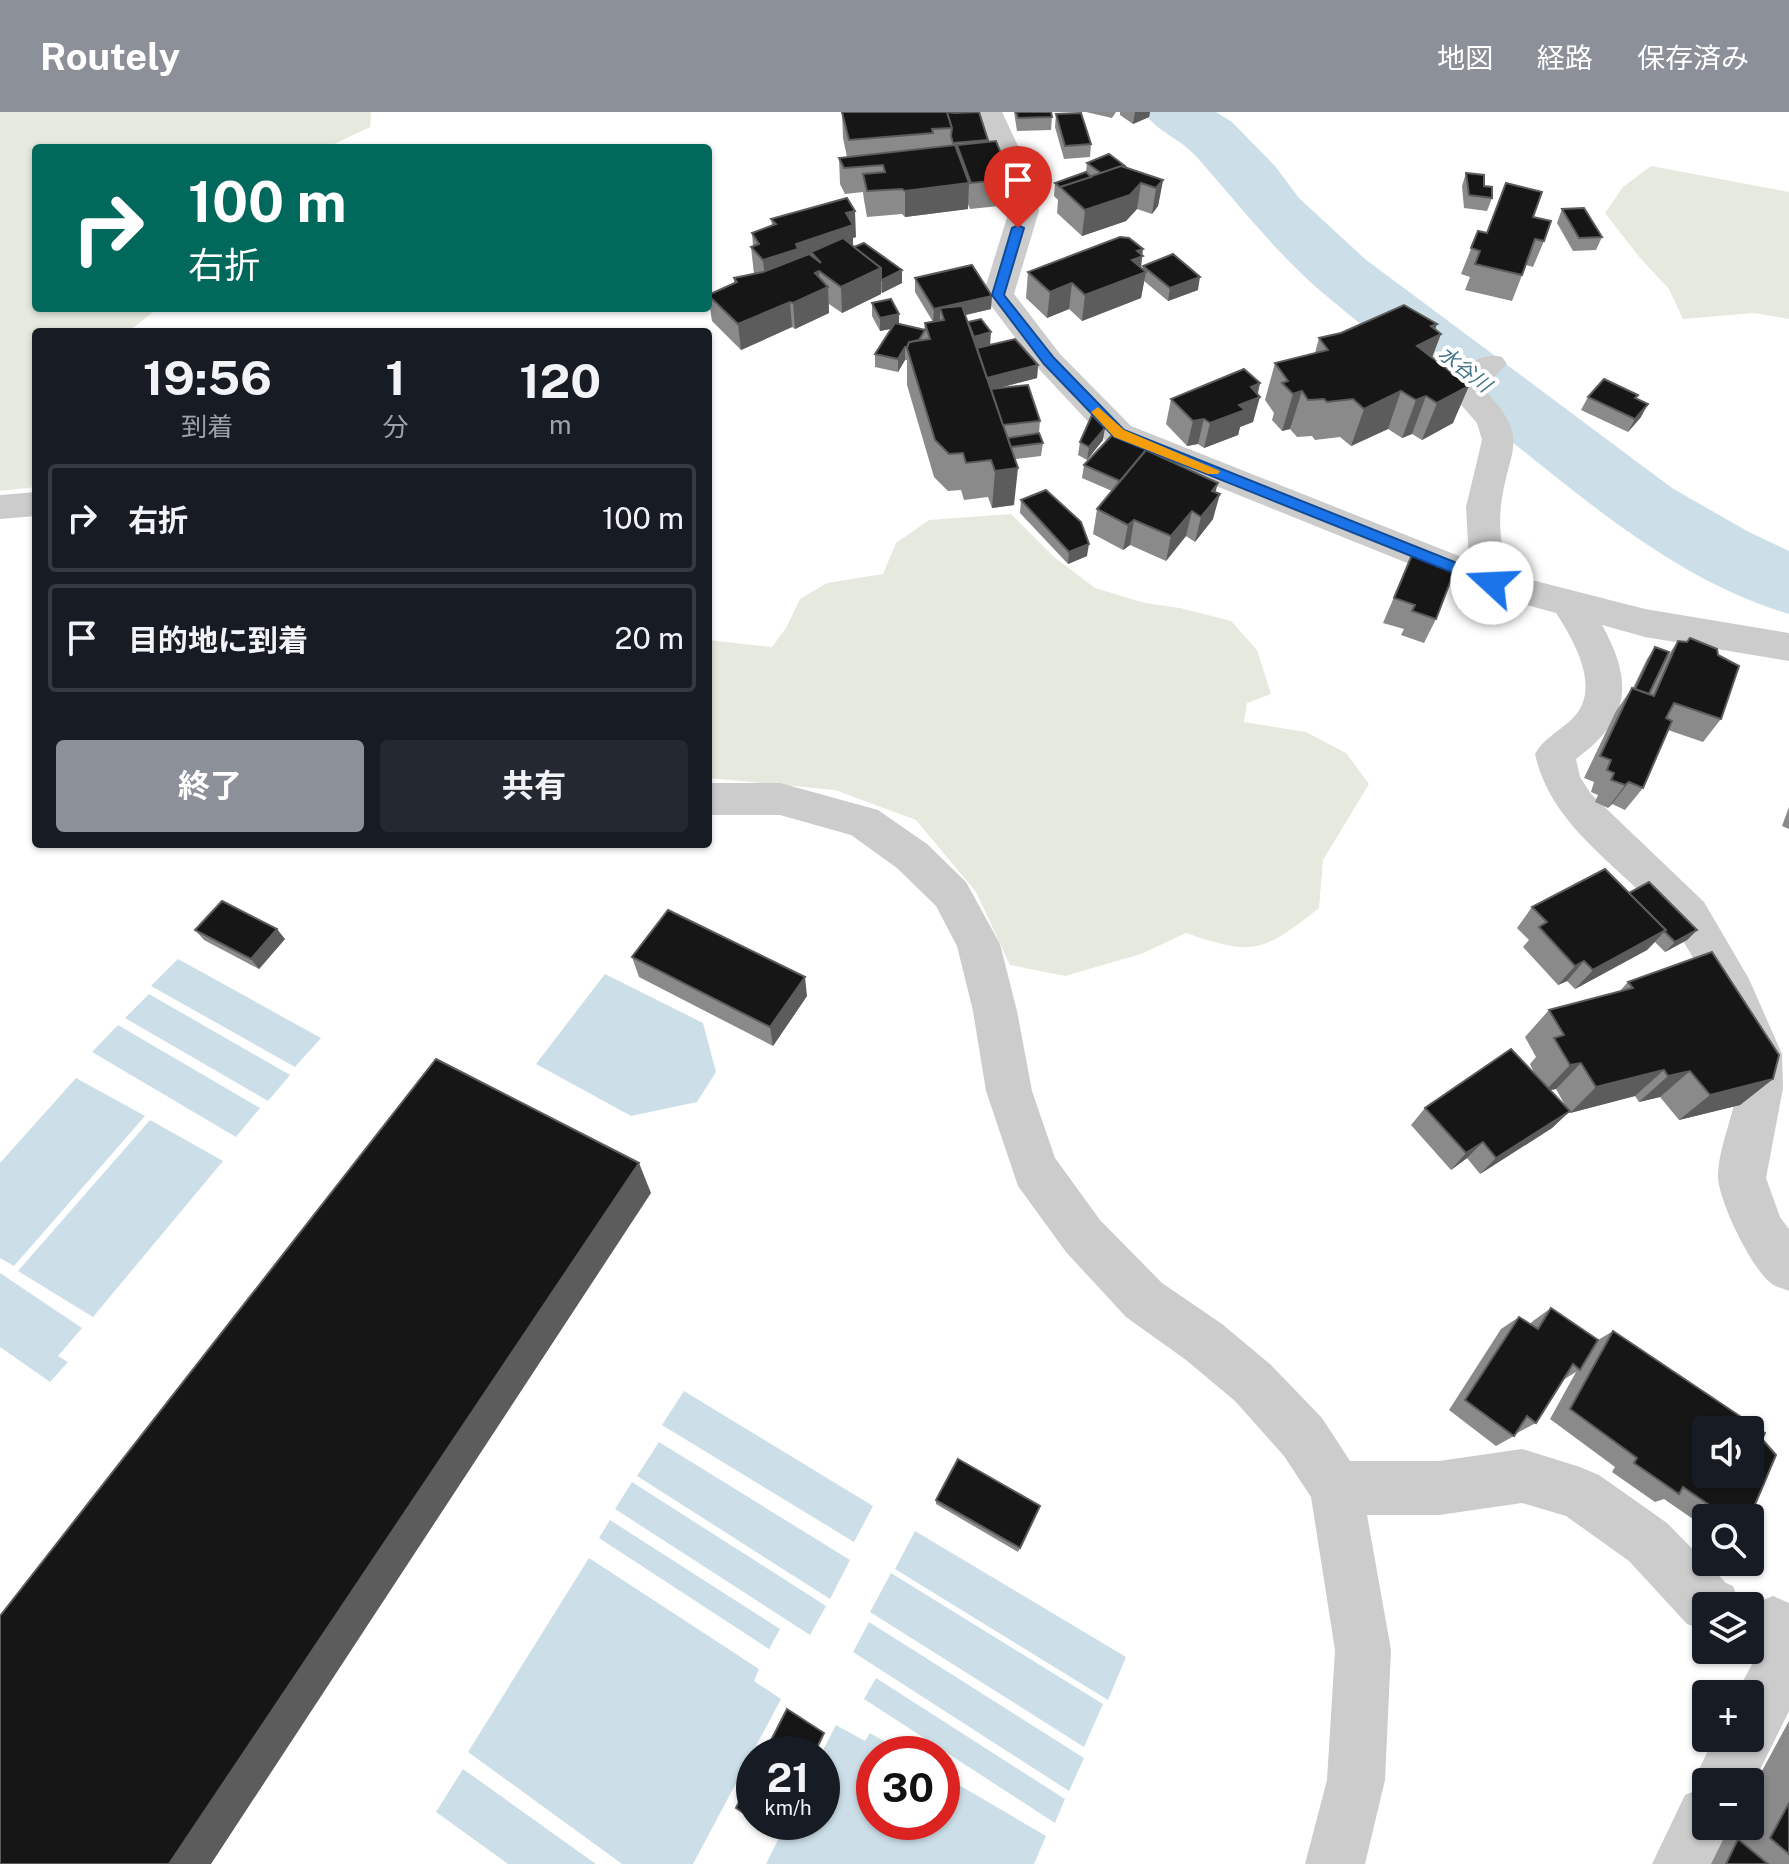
<!DOCTYPE html>
<html lang="ja">
<head>
<meta charset="utf-8">
<style>
	:root { --surface:#171b24; --page:#242831; --text:#f1f3f6; --muted:#9ea1a6; --line:#363941; --accent:#8c9099 }
	body { margin:0; font-family:"Public Sans","Noto Sans JP",sans-serif; background:var(--page); color:var(--text); height:100vh; display:flex; flex-direction:column; font-size:30px; white-space:nowrap }
	* { box-sizing:border-box; margin:0 }
	p { font-size:26px; color:var(--muted) }
	.icon { flex:none; width:44px; height:44px; fill:none; stroke:currentColor; stroke-width:2; stroke-linecap:round; stroke-linejoin:round }
	.map { position:relative; flex:1; overflow:hidden }
	.side { position:absolute; left:32px; top:216px; width:680px; height:520px; display:flex; flex-direction:column; background:var(--surface); border-radius:8px; box-shadow:0 2px 6px #0004 }
	.side>* { flex:none }
	.hud { position:absolute; left:32px; top:32px; width:680px; height:168px; border-radius:8px; box-shadow:0 2px 6px #0004; background:#00695c; color:#fff; overflow:hidden }
	.controls { position:absolute; left:1692px; top:1304px; display:grid; gap:16px }
	.controls a { display:grid; place-items:center; width:72px; height:72px; border-radius:8px; background:var(--surface); box-shadow:0 2px 6px #0004; font-size:40px }
	.speed { position:absolute; left:736px; top:1624px; display:flex; gap:16px; font-size:40px; font-weight:700; text-align:center }
	.speed>* { display:grid; place-content:center; width:104px; height:104px; border-radius:50%; background:var(--surface); box-shadow:0 2px 6px #0004; line-height:1 }
	.speed small { font-size:20px; font-weight:400 }
	.speed .limit { border:12px solid #d22; background:#fff; color:#111 }
	.pin { position:absolute; display:grid; place-items:center; width:68px; height:68px; color:#fff; margin:-82px -34px; border-radius:50% 50% 50% 0; rotate:-45deg; box-shadow:0 0 8px #0007 }
	.pin .icon { rotate:45deg }
	.me { position:absolute; width:88px; margin:-44px; rotate:290deg; stroke-linejoin:round; filter:drop-shadow(0 0 6px #0008) }
	.turn { display:flex; align-items:center; gap:28px; height:168px; padding:0 24px; font-size:36px }
	.turn .icon { width:104px; height:104px; stroke-width:2.5 }
	.turn b { display:block; font-size:56px; line-height:68px }
	.eta { display:flex; justify-content:space-evenly; align-items:center; height:136px; text-align:center }
	.eta b { font-size:48px; font-weight:700; line-height:56px }
	.action { display:flex; gap:16px; margin-top:auto; padding:16px 24px }
	.action a { flex:1; height:92px; border-radius:8px; background:var(--accent); color:#fff; font-size:32px; font-weight:700; line-height:92px; text-align:center }
	.action a+a { background:var(--page); color:var(--text) }
	ul { padding:0; list-style:none }
	li { display:flex; align-items:center; gap:24px; height:108px; margin:0 16px 12px; padding:0 8px; border:4px solid var(--line); border-radius:8px }
	li div { flex:1 }
	li b { display:block; font-size:30px }
	li em { font-style:normal }
	header { display:flex; align-items:center; gap:48px; box-sizing:border-box; height:112px; padding:0 40px; background:var(--accent); color:#fff }
	header strong { font-size:38px }
	nav { display:flex; gap:44px; margin-inline-start:auto; font-size:28px }
	.map>svg:first-child { display:block }
</style>
</head>
<body>
<header>
<strong>Routely</strong>
<nav><a>地図</a><a>経路</a><a>保存済み</a></nav>
</header>
<div class="map">
<svg width="1789" height="1752" viewBox="0 0 1789 1752">
	<rect width="100%" height="100%" fill="#fff"/>
	<g fill="#e6eade">
		<polygon points="0,0 371,0 370,15 326,36 36,36 36,196 158,196 128,220 36,220 36,375 0,379"/>
		<polygon points="1651,54 1789,80 1789,207 1754,201 1683,207 1669,177 1640,146 1605,101 1623,75"/>
		<path d="M1011,402L1054,445L1095,476L1145,491L1180,496L1231,509L1257,538L1271,582L1247,591L1244,610L1306,620L1346,641L1369,672L1323,748L1319,796C1263,840 1255,845 1186,821L1141,842L1065,864L1010,853L976,780L916,708L835,678L708,666V528L772,535L786,516L800,487L827,471L883,462L896,431L929,408Z"/>
	</g>
	<g fill="#ccdfe8">
		<polygon points="178,847 321,926 295,955 151,874"/>
		<polygon points="605,862 703,911 716,960 697,990 631,1004 536,952"/>
		<polygon points="149,882 290,963 268,989 125,906"/>
		<polygon points="118,913 260,996 236,1025 92,940"/>
		<polygon points="76,966 145,1004 14,1154 0,1146 0,1051"/>
		<polygon points="150,1008 223,1049 93,1205 18,1159"/>
		<polygon points="0,1161 82,1216 58,1244 68,1250 50,1270 0,1235"/>
		<polygon points="684,1279 873,1394 854,1430 662,1313"/>
		<polygon points="659,1330 850,1448 830,1487 637,1364"/>
		<polygon points="632,1370 826,1494 810,1523 615,1397"/>
		<polygon points="610,1408 780,1517 769,1537 599,1426"/>
		<polygon points="915,1419 1126,1545 1108,1588 895,1457"/>
		<polygon points="589,1446 759,1557 754,1569 781,1587 693,1752 622,1752 468,1640"/>
		<polygon points="891,1461 1103,1592 1084,1635 870,1500"/>
		<polygon points="869,1510 1084,1646 1069,1679 853,1540"/>
		<polygon points="876,1566 1065,1687 1055,1711 864,1587"/>
		<polygon points="836,1613 865,1629 870,1621 906,1642 874,1642 874,1710 942,1710 942,1663 1046,1724 1034,1752 766,1752 787,1710 822,1710 821,1642"/>
		<polygon points="463,1657 596,1752 508,1752 436,1700"/>
	</g>
	<g fill="none" stroke-linecap="round" stroke-linejoin="round">
		<path fill="#ccdfe8" fill-rule="evenodd" d="M1143,0H1216L1232,10L1275,54L1299,86L1365,147L1672,376L1747,419L1789,439V502C1684,471 1597,398 1512,330C1448,279 1380,230 1317,176C1271,135 1235,88 1194,42C1178,26 1157,19 1143,0Z"/>
		<g fill="#ccc" fill-rule="evenodd">
			<path d="M974,0H1002L1027,53L1039,99L1014,182L1060,242L1131,314L1469,448L1466,395L1482,328L1477,311L1455,286L1450,273C1461,255 1481,239 1502,245L1507,252L1483,276C1533,329 1508,334 1501,394C1498,417 1503,440 1508,462L1645,497L1789,521V549L1645,525L1602,513C1634,571 1630,607 1576,647L1580,665L1591,682L1704,790L1749,867L1782,942L1783,976L1766,1066L1780,1105L1789,1117V1179C1784,1177 1776,1175 1772,1172C1752,1158 1719,1090 1718,1065C1718,1026 1748,980 1735,940C1726,909 1693,839 1673,815C1626,756 1552,719 1535,642C1543,627 1558,620 1571,608C1603,579 1575,530 1556,501L1479,480L1107,330L1038,256L983,183L1009,99L999,53Z"/>
			<polygon points="36,380 36,404 0,407 0,383"/>
			<polygon points="708,671 780,671 878,698 927,732 966,770 1000,832 1017,899 1032,979 1055,1046 1100,1108 1162,1171 1222,1212 1271,1253 1322,1306 1350,1349 1439,1349 1522,1337 1580,1355 1599,1363 1667,1411 1726,1471 1733,1474 1741,1494 1706,1494 1706,1519 1687,1512 1629,1449 1566,1404 1522,1391 1439,1403 1367,1403 1391,1538 1385,1668 1365,1752 1305,1752 1327,1668 1335,1538 1311,1385 1284,1344 1235,1289 1186,1248 1126,1205 1066,1140 1018,1074 986,979 973,899 957,834 936,794 897,756 851,723 780,703 708,703"/>
			<path d="M1773,1484L1789,1491V1599L1750,1678V1670H1706V1714H1732L1714,1752H1652L1685,1683L1697,1678L1693,1670L1714,1626H1750V1582H1736L1757,1543C1750,1526 1746,1509 1753,1492Z"/>
		</g>
	</g>
	<g fill="#8a8a8a" fill-rule="evenodd">
		<polygon points="842,0 954,0 988,28 1011,67 1009,93 970,97 968,92 968,97 905,105 902,102 867,105 864,88 863,80 845,82 840,72 839,46 847,45 843,26"/>
		<polygon points="1014,0 1051,0 1052,5 1051,18 1017,19"/>
		<polygon points="1086,0 1116,0 1112,6"/>
		<polygon points="1120,0 1150,0 1149,5 1133,12 1120,3"/>
		<polygon points="1056,2 1091,32 1090,45 1064,47 1055,15"/>
		<polygon points="1087,51 1125,54 1125,56 1163,68 1158,94 1152,102 1137,97 1126,109 1082,124 1057,101 1058,88 1054,84 1055,71 1086,60"/>
		<polygon points="1466,61 1484,74 1492,86 1487,99 1464,96 1462,74"/>
		<polygon points="1562,97 1602,125 1596,138 1573,139 1557,111"/>
		<polygon points="1533,105 1544,129 1533,155 1526,153 1512,189 1465,178 1470,165 1461,162 1478,119 1487,121"/>
		<polygon points="771,107 856,125 853,126 853,134 902,158 902,171 882,181 881,180 881,182 842,201 829,192 829,201 795,217 792,215 741,238 712,209 708,183 734,172 734,166 754,162 751,135 753,134 752,121 772,113"/>
		<polygon points="1142,143 1141,156 1143,158 1143,154 1198,178 1168,189 1144,169 1141,186 1082,209 1069,197 1047,206 1026,186 1028,160"/>
		<polygon points="915,166 991,197 965,203 968,210 991,232 1038,253 1037,266 998,276 1040,309 1039,321 1043,331 1041,344 1015,347 1014,393 992,396 988,385 964,388 961,378 948,379 934,365 907,273 907,248 905,248 898,260 875,255 875,242 891,217 880,219 872,204 872,191 899,212 924,218 925,211 933,210 915,180"/>
		<polygon points="1437,212 1435,217 1432,245 1453,311 1422,328 1412,322 1402,326 1388,317 1351,334 1340,325 1315,328 1312,324 1297,325 1290,317 1282,319 1272,308 1274,301 1265,288 1275,251 1315,241 1319,226"/>
		<polygon points="1260,271 1253,310 1240,315 1238,323 1204,336 1198,332 1187,334 1166,312 1171,287"/>
		<polygon points="1638,283 1636,287 1641,305 1628,320 1581,298 1588,285"/>
		<polygon points="1103,328 1087,348 1078,343 1080,330"/>
		<polygon points="1155,334 1153,341 1216,380 1213,407 1195,430 1186,424 1166,449 1130,433 1123,438 1093,422 1097,397 1112,379 1082,366 1084,353"/>
		<polygon points="1021,388 1087,444 1068,452 1020,401"/>
		<polygon points="1414,438 1436,507 1424,531 1401,523 1404,517 1383,511"/>
		<polygon points="1678,529 1721,607 1703,630 1668,618 1643,676 1625,698 1612,692 1608,696 1595,690 1598,683 1591,680 1594,670 1584,666 1616,599 1632,576 1633,576 1647,547 1655,535 1665,548"/>
		<polygon points="1789,695 1789,717 1782,714"/>
		<polygon points="1629,781 1697,818 1687,828 1665,840 1655,830 1647,838 1575,877 1567,869 1558,873 1523,835 1529,828 1517,816 1532,795"/>
		<polygon points="195,818 285,827 259,857 204,828"/>
		<polygon points="632,845 807,884 773,934 639,865"/>
		<path d="M1628,870L1773,967L1740,993L1679,1008L1660,985L1639,990L1635,984L1570,1001L1569,1000L1552,1016L1480,1062L1467,1046L1451,1058L1411,1013L1425,996L1535,963L1530,952L1536,945L1525,925L1549,898L1619,880ZM1556,977L1566,995L1550,978Z"/>
		<polygon points="1551,1196 1598,1228 1613,1219 1762,1327 1751,1402 1739,1406 1706,1406 1706,1416 1664,1387 1655,1390 1612,1360 1615,1355 1550,1307 1576,1260 1563,1268 1536,1311 1517,1321 1514,1324 1496,1334 1449,1298 1501,1217 1519,1205 1530,1212 1533,1209"/>
		<polygon points="936,1388 1040,1394 1018,1440 936,1392"/>
		<polygon points="1789,1609 1789,1752 1711,1752 1724,1726 1732,1727 1727,1722 1732,1714 1750,1714 1750,1681"/>
	</g>
	<g fill="#5c5c5c">
		<polygon points="1135,0 1150,0 1149,5 1133,12"/>
		<polygon points="1163,68 1158,94 1152,102 1156,76"/>
		<polygon points="969,71 968,97 905,105 905,79"/>
		<polygon points="1141,71 1137,97 1126,109 1082,124 1085,98"/>
		<polygon points="855,99 856,125 853,126 853,139 811,140 811,153 766,174 763,148 796,132 846,101"/>
		<polygon points="1143,137 1140,162 1146,160 1141,186 1082,209 1085,183 1132,148 1137,139"/>
		<polygon points="881,156 881,182 842,201 841,175"/>
		<polygon points="902,158 902,171 882,181 882,168"/>
		<polygon points="819,159 820,179 828,175 829,201 795,217 793,191 815,161"/>
		<polygon points="1200,165 1198,178 1168,189 1170,176"/>
		<polygon points="1072,171 1069,197 1047,206 1050,180"/>
		<polygon points="992,184 991,197 944,208 940,196 940,209 933,210 934,197"/>
		<polygon points="790,190 792,215 741,238 738,212"/>
		<polygon points="899,202 899,215 880,219 880,206"/>
		<polygon points="1437,212 1432,226 1441,222 1427,259 1417,234 1431,214"/>
		<polygon points="991,220 990,233 973,238 974,225"/>
		<polygon points="905,235 905,248 898,260 898,247"/>
		<polygon points="1038,253 1037,266 984,280 985,267"/>
		<polygon points="1260,271 1256,286 1260,285 1253,310 1240,315 1238,323 1204,336 1210,311 1239,293 1251,275"/>
		<polygon points="1469,274 1453,311 1422,328 1437,291"/>
		<polygon points="1302,279 1290,317 1282,319 1293,282"/>
		<polygon points="1401,279 1388,317 1351,334 1364,297"/>
		<polygon points="1426,284 1412,322 1402,326 1416,288"/>
		<polygon points="1648,292 1641,305 1628,320 1635,307"/>
		<polygon points="1204,307 1198,332 1187,334 1193,309"/>
		<polygon points="1105,316 1103,328 1087,348 1089,335"/>
		<polygon points="1018,356 1014,393 992,396 995,359"/>
		<polygon points="1218,371 1213,389 1220,382 1213,407 1195,430 1201,405 1212,379"/>
		<polygon points="1192,399 1186,424 1166,449 1171,424"/>
		<polygon points="1134,408 1130,433 1123,438 1128,413"/>
		<polygon points="1089,432 1087,444 1068,452 1069,440"/>
		<polygon points="1629,670 1612,692 1608,696 1625,673"/>
		<polygon points="277,817 285,827 259,857 251,847"/>
		<polygon points="1666,818 1647,838 1575,877 1593,858"/>
		<polygon points="1697,818 1687,828 1665,840 1675,830"/>
		<polygon points="1584,849 1567,869 1558,873 1575,854"/>
		<polygon points="805,865 807,884 773,934 770,915"/>
		<polygon points="1581,951 1556,977 1545,979 1570,953"/>
		<polygon points="1664,958 1635,984 1570,1001 1596,975"/>
		<polygon points="1690,959 1660,985 1639,990 1668,964"/>
		<polygon points="1773,967 1740,993 1679,1008 1710,983"/>
		<polygon points="1570,999 1552,1016 1480,1062 1496,1046"/>
		<polygon points="1483,1030 1467,1046 1451,1058 1466,1041"/>
		<polygon points="639,1051 651,1081 211,1752 169,1752"/>
	</g>
	<g fill="#161616" stroke="#5c5c5c" stroke-width="2" fill-rule="evenodd">
		<polygon points="842,0 947,0 952,16 932,17 933,21 849,28"/>
		<polygon points="947,0 954,1 979,0 988,28 953,31 951,24 952,16"/>
		<polygon points="1016,0 1051,0 1052,5 1018,6"/>
		<polygon points="1081,1 1091,32 1065,34 1056,2"/>
		<polygon points="996,29 1011,67 971,71 957,33"/>
		<polygon points="955,33 969,71 905,79 902,77 867,79 863,62 885,60 883,53 844,56 839,46"/>
		<polygon points="1109,42 1125,54 1101,61 1087,51"/>
		<polygon points="1121,54 1163,68 1156,76 1141,71 1130,83 1085,98 1060,75"/>
		<polygon points="1086,60 1091,65 1060,75 1055,71"/>
		<polygon points="1466,61 1484,63 1484,74 1492,75 1492,86 1469,83"/>
		<polygon points="1506,71 1542,80 1533,105 1551,109 1544,129 1535,127 1522,163 1475,152 1480,139 1471,136 1478,119 1487,121"/>
		<polygon points="847,86 855,99 846,101 853,113 796,132 798,137 763,148 751,135 759,132 752,121 776,112 771,107"/>
		<polygon points="1584,96 1602,125 1579,126 1562,97"/>
		<polygon points="1120,125 1129,126 1143,137 1137,139 1143,144 1132,148 1146,160 1085,183 1072,171 1050,180 1028,160"/>
		<polygon points="843,126 881,156 841,175 819,159 815,161 828,175 793,191 790,190 738,212 708,183 737,170 734,166 763,160 809,142 821,151 811,140"/>
		<polygon points="864,131 902,158 882,168 881,167 881,156 854,135"/>
		<polygon points="1173,142 1200,165 1170,176 1143,154"/>
		<polygon points="972,153 992,184 934,197 915,166"/>
		<polygon points="891,187 899,202 880,206 872,191"/>
		<polygon points="1404,193 1437,212 1431,214 1441,222 1417,234 1469,274 1437,291 1426,284 1416,288 1401,279 1364,297 1353,287 1327,290 1324,287 1308,288 1302,279 1293,282 1282,271 1288,269 1275,251 1328,238 1319,226 1341,221"/>
		<polygon points="962,194 1018,356 995,359 991,348 966,351 963,341 949,342 935,328 907,236 909,230 930,227 925,211 944,208 940,196"/>
		<polygon points="981,207 991,220 974,225 968,210"/>
		<polygon points="895,211 925,218 919,228 909,230 907,235 905,235 898,247 875,242"/>
		<polygon points="1015,227 1038,253 987,266 977,236"/>
		<polygon points="1244,257 1260,271 1251,275 1260,285 1239,293 1245,298 1210,311 1204,307 1193,309 1171,287"/>
		<polygon points="1604,267 1638,283 1635,286 1648,292 1635,307 1588,285"/>
		<polygon points="1028,273 1040,309 1003,313 991,277"/>
		<polygon points="1092,303 1105,316 1089,335 1080,330"/>
		<polygon points="1116,319 1155,334 1150,340 1146,338 1120,369 1084,353"/>
		<polygon points="1039,321 1043,331 1011,335 1008,326"/>
		<polygon points="1146,338 1218,371 1212,379 1220,382 1201,405 1192,399 1171,424 1134,408 1128,413 1097,397"/>
		<polygon points="1046,378 1081,410 1089,432 1069,440 1021,388"/>
		<polygon points="1414,438 1457,452 1436,507 1412,499 1415,493 1394,486"/>
		<polygon points="1690,526 1717,537 1718,543 1739,554 1721,607 1674,591 1666,606 1672,609 1643,676 1629,670 1625,673 1611,668 1614,661 1607,658 1611,648 1600,644 1632,576 1654,584 1678,529 1687,530"/>
		<polygon points="1655,535 1669,540 1649,582 1635,577"/>
		<polygon points="1605,757 1666,818 1593,858 1584,849 1575,854 1539,815 1547,810 1532,795"/>
		<polygon points="1649,770 1697,818 1675,830 1664,819 1666,818 1629,781"/>
		<polygon points="222,789 277,817 251,847 195,818"/>
		<polygon points="668,798 805,865 770,915 632,845"/>
		<polygon points="1712,840 1779,943 1773,967 1710,983 1690,959 1668,964 1664,958 1596,975 1581,951 1570,953 1554,926 1564,923 1549,898 1633,876 1628,870"/>
		<polygon points="1511,937 1570,999 1496,1046 1483,1030 1466,1041 1425,996"/>
		<polygon points="436,947 639,1051 169,1752 0,1752 0,1504"/>
		<polygon points="1551,1196 1598,1228 1580,1258 1573,1252 1536,1311 1527,1304 1514,1324 1465,1288 1519,1205 1538,1217"/>
		<path d="M1613,1219L1765,1321L1762,1327L1776,1343L1751,1402L1740,1396L1733,1406H1728L1683,1375L1679,1382L1634,1351L1637,1346L1570,1297ZM1706,1318H1750V1362H1706Z"/>
		<polygon points="958,1347 1040,1394 1020,1436 936,1388"/>
		<polygon points="787,1597 824,1621 814,1642 764,1642"/>
		<polygon points="754,1661 754,1708 736,1696"/>
		<polygon points="1789,1691 1789,1742 1770,1726"/>
		<polygon points="757,1710 778,1710 773,1720"/>
		<polygon points="1738,1727 1768,1752 1726,1752"/>
	</g>
	<polygon fill="#1a73e8" stroke="#114b97" stroke-width="2" points="1018,113 1024,116 1004,183 1054,246 1124,318 1497,467 1497,474 1486,474 1114,325 1044,252 992,183 1012,116"/>
	<polygon fill="#f59e0b" points="1098,295 1124,318 1220,359 1218,362 1208,362 1114,325 1091,300"/>
	<g text-anchor="middle" stroke-width="8" stroke-linejoin="round" paint-order="stroke">
		<g font-size="20" font-style="italic" fill="#467388" stroke="#fff">
			<text transform="translate(1465 257) rotate(38)" y="7">水谷川</text>
		</g>
	</g>
</svg>
<div class="controls">
<a><svg class="icon" aria-label="sound" viewBox="0 0 24 24"><path d="M4 9h4l5-4v14l-5-4H4zM17 9q2 3 0 6"/></svg></a>
<a><svg class="icon" aria-label="search" viewBox="0 0 24 24"><circle cx="10" cy="10" r="6"/><path d="M15 15l6 6"/></svg></a>
<a><svg class="icon" aria-label="layers" viewBox="0 0 24 24"><path d="M12 4l9 5-9 5-9-5zM3 14l9 5 9-5"/></svg></a>
<a>+</a>
<a>−</a>
</div>
<div class="speed"><div>21<small>km/h</small></div><div class="limit">30</div></div>
<div class="pin" style="left:1018px;top:116px;background:#d93025"><svg class="icon" aria-label="arrive" viewBox="0 0 24 24"><path d="M6 21V4h12l-3 4 3 4H6"/></svg></div>
<svg class="me" style="left:1492px;top:471px" viewBox="-20 -20 40 40"><circle r="19" fill="#fff"/><path d="M0-13L10 11 0 6-10 11z" fill="#1a73e8"/></svg>
<div class="hud">
<div class="turn"><svg class="icon" aria-label="right" viewBox="0 0 24 24"><path d="M7 20v-9h11M14 6l5 5-5 5"/></svg><div><b>100 m</b>右折</div></div>
</div>
<section class="side">
<div class="eta">
<div><b>19:56</b><p>到着</p></div>
<div><b>1</b><p>分</p></div>
<div><b>120</b><p>m</p></div>
</div>
<ul>
<li><svg class="icon" aria-label="right" viewBox="0 0 24 24"><path d="M7 20v-9h11M14 6l5 5-5 5"/></svg><div><b>右折</b></div><em>100 m</em></li>
<li><svg class="icon" aria-label="arrive" viewBox="0 0 24 24"><path d="M6 21V4h12l-3 4 3 4H6"/></svg><div><b>目的地に到着</b></div><em>20 m</em></li>
</ul>
<div class="action"><a>終了</a><a>共有</a></div>
</section>
</div>
</body>
</html>
